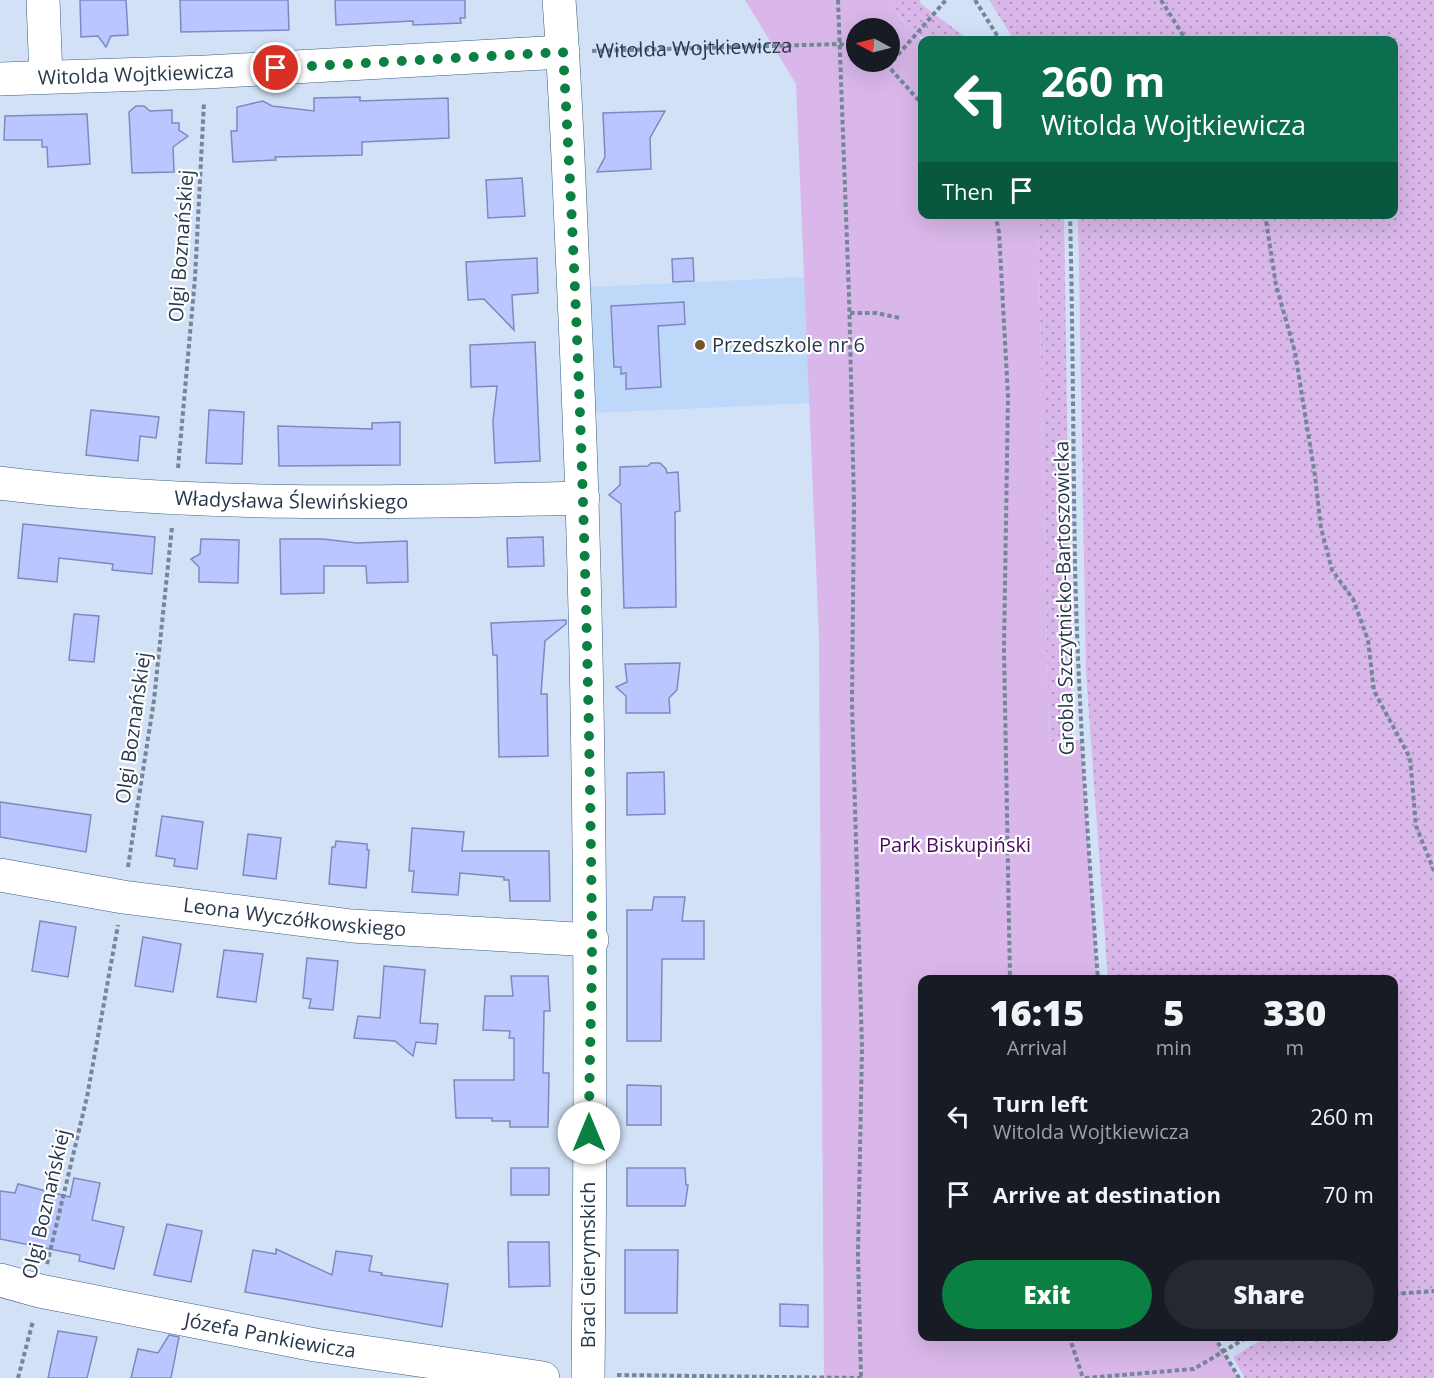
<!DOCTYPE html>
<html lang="en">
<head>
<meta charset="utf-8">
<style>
	:root { --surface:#171b24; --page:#242831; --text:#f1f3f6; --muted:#9ea1a6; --accent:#0b8043 }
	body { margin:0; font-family:"Open Sans",sans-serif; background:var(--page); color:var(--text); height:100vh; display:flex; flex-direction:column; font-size:22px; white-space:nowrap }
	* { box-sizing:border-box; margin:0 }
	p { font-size:20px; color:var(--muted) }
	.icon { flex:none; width:33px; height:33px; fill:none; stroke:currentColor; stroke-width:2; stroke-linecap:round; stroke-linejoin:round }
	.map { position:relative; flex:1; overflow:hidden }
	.panel { position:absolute; left:918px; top:975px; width:480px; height:366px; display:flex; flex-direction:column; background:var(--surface); border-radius:12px; box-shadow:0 6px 24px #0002 }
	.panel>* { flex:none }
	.top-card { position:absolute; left:918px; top:36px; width:480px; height:183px; border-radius:12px; box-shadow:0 6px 24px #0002; background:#0b6e4f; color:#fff; overflow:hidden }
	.needle { width:39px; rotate:277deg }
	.buttons { position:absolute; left:846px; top:18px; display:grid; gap:12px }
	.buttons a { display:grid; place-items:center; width:54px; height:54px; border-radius:50%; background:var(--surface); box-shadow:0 6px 24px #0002; font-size:30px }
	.pin { position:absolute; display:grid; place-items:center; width:51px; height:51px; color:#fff; margin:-26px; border:3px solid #fff; border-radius:50%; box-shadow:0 2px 6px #0007 }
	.me { position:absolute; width:66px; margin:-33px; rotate:0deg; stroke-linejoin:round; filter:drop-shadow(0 0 4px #0008) }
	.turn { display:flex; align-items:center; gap:21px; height:126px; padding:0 24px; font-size:27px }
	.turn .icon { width:78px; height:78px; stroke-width:2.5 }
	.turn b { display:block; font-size:42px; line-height:51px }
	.then { display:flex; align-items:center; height:57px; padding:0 24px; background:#0003; gap:12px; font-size:22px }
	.eta { display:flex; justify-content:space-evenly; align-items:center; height:102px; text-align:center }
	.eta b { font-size:36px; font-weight:800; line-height:42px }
	.action { display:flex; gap:12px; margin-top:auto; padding:12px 24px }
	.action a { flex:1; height:69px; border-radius:36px; background:var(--accent); color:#fff; font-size:24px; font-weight:800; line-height:69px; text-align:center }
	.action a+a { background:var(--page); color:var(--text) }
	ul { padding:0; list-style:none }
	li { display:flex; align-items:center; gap:18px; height:78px; padding:0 24px }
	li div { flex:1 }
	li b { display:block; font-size:22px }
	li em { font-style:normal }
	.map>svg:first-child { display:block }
</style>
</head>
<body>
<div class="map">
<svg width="1434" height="1378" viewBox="0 0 1434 1378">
	<defs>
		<pattern id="grass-dots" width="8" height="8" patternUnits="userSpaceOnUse" patternTransform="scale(1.5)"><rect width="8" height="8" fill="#d9b7ea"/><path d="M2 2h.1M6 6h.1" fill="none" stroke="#b096c0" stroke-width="1.8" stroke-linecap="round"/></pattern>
	</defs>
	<rect width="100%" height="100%" fill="#d2e1f6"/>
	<polygon fill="#bed8fa" points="805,277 810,403 595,413 590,287"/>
	<g fill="url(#grass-dots)">
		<path d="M894,0H920L921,4L969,40C944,40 919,46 904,22C899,15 894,8 894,0Z"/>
		<polygon points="989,0 1434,0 1434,1378 1245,1378 1233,1357 1266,1337 1394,1336 1394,980 1108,979 1086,672 1078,215 1394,214 1394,40 1014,40"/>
		<polygon points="1038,215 1064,215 1064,220 1072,740 1049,742"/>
	</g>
	<path fill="#d9b7ea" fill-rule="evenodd" d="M745,0H894C895,17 910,31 923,40L922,214L1038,215L1049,742L1081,740L1098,979L922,980V1336L1214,1337L1239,1378H824L819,638L796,84ZM856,28H890V62H856Z"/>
	<g fill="#b9c6ff" stroke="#7e89be" stroke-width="1.5">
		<polygon points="80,0 126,0 128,35 111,36 106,47 98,36 81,37"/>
		<polygon points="180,0 288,0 289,30 181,32"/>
		<polygon points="335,0 465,0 465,18 460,18 461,23 413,25 413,21 336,25"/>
		<polygon points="360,97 360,101 448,98 449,138 362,142 362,155 275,157 276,160 233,162 231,131 237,131 237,107 263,101 272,106 314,111 314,98"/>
		<polygon points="136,106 144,106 150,111 172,110 172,123 179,123 179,130 188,136 173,147 174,172 132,173 129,112"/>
		<polygon points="665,111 650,138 651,169 597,172 605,157 603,113"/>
		<polygon points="87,114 90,164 48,167 47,147 42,147 42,140 4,140 5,116"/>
		<polygon points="522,178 525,216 488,218 486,180"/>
		<polygon points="537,258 538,293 512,295 514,330 484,299 468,300 466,262"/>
		<polygon points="693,258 694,281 673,282 672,259"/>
		<polygon points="684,302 685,324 658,326 661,387 626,389 626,373 621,374 621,367 614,367 611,306"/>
		<polygon points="535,342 540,461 495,463 493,421 497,386 471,387 470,345"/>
		<polygon points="91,410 159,417 156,438 140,436 138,461 86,455"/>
		<polygon points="209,410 244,412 242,464 206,463"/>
		<polygon points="400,422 400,465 279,466 278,426 372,429 372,423"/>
		<polygon points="651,463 660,463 666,469 667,473 678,472 680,511 675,512 676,607 624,608 621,504 609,495 620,485 620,467 648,466"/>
		<polygon points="23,524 155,537 152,574 112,570 113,564 59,558 57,582 18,578"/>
		<polygon points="543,537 544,566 508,567 507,538"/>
		<polygon points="201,539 239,540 238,583 199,582 199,567 191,559 200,554"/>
		<polygon points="280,539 323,539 357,543 407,541 408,582 367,583 366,566 324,566 324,593 281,594"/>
		<polygon points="74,614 99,616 94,662 69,660"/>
		<polygon points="566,620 566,624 545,641 541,694 547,694 548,756 499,757 497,655 493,655 491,623"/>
		<polygon points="680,663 677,690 669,698 670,713 626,713 626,696 616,687 627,682 625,664"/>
		<polygon points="664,772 665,814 627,815 627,773"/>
		<polygon points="0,802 91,815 86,852 0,837"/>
		<polygon points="162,816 203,822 197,869 174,866 175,859 156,856"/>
		<polygon points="412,828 464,832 462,851 549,851 550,901 510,901 509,880 504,880 504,877 460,873 458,895 412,892 414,871 409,871"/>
		<polygon points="248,834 281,838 276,879 243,875"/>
		<polygon points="336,841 367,844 367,850 369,850 366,888 329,884 332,847 335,847"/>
		<polygon points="654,897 685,897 682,921 704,921 704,959 662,959 661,1041 627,1041 627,910 652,910"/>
		<polygon points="40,921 76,927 68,977 32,971"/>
		<polygon points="143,937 181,944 173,992 135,986"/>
		<polygon points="224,950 263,954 256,1002 217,997"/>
		<polygon points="307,958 338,961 333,1010 309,1008 311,999 303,998"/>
		<polygon points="384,966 425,970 420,1023 438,1024 436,1044 416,1042 413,1056 395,1041 354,1038 358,1016 380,1018"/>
		<polygon points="511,976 548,976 550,1011 544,1011 543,1073 549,1073 548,1127 510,1127 510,1121 492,1121 492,1118 456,1118 454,1080 514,1080 514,1038 509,1038 510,1031 483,1030 485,996 513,996"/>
		<polygon points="627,1085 661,1086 661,1125 627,1125"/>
		<rect x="511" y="1168" width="38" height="27"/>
		<polygon points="627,1168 685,1168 686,1185 688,1185 685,1206 627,1206"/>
		<polygon points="74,1178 100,1183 92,1220 124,1227 114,1269 79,1261 80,1255 0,1239 0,1191 15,1193 18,1184 70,1197"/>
		<polygon points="167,1224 202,1231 191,1282 154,1275"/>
		<polygon points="508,1242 549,1242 550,1286 509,1287"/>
		<polygon points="276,1249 332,1275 336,1251 372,1256 369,1271 382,1273 381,1275 448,1284 442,1327 245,1292 253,1250 276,1254"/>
		<polygon points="625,1250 678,1250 677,1313 625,1313"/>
		<polygon points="780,1304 808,1305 808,1327 780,1326"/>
		<polygon points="58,1331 97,1337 87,1378 48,1378"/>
		<polygon points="169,1335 179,1337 171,1378 131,1378 138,1349 158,1353"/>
	</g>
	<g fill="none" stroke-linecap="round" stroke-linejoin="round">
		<g stroke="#3a5c87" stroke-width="34">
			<g id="minor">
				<polyline points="43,0 46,77"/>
				<path d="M559,0C567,106 570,212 575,318C591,671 592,1024 588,1378"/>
				<path id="s2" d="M0,79L206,72L563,52"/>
				<path id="s3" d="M0,483C193,507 389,503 583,498"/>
				<path id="s4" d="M0,875L123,897L352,926L592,940"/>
				<path id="s5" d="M0,1280L40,1291L315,1345L543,1378"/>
			</g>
		</g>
		<g stroke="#76869a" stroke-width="4" stroke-dasharray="4.5 3" stroke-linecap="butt">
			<polyline points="838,0 849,295 854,503 852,703 862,1048 858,1254 861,1378"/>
			<polyline points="975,0 1000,40"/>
			<polyline points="1161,0 1186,40"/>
			<path id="s1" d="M592,51L841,44L856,51"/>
			<polyline points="878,62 888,66 922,104"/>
			<polyline points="888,66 946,0"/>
			<polyline points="995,214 999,232 1008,396 1004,648 1010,980"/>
			<path d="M1070,214C1073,331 1073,447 1075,563C1078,702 1088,841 1098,980"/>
			<polyline points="1265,214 1276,285 1295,352 1315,476 1321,528 1332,570 1353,599 1368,640 1374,691 1410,758 1416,826 1434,871"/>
			<polyline points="850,313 876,313 900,318"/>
			<polyline points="178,468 195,278 204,102"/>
			<polyline points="128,867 154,700 172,527"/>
			<polyline points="47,1264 87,1097 118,925"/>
			<polyline points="1394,1294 1434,1291"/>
			<polyline points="1069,1336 1083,1378"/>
			<polyline points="1214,1336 1239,1378"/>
			<polyline points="617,1375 862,1378"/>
			<polyline points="18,1378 33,1321"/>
			<polyline points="1085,1378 1194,1369 1249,1336"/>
		</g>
		<use href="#minor" stroke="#fff" stroke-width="33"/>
	</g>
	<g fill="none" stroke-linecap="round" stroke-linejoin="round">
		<path stroke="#0b8043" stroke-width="10" stroke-dasharray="0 18" d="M276,68L563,52C580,347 589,642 592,937C592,1002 589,1068 589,1133"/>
	</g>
	<circle fill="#75562b" stroke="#fff" stroke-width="2" cx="700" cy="345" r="6"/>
	<g text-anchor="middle" stroke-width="4.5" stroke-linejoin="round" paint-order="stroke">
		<g font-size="20" fill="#28384b" stroke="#fff">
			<text dy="7" stroke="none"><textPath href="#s1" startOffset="102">Witolda Wojtkiewicza</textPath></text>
			<text dy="7" stroke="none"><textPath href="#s2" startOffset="136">Witolda Wojtkiewicza</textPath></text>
			<text transform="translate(181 246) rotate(-86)" y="7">Olgi Boznańskiej</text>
			<text dy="7" stroke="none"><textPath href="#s3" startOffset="292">Władysława Ślewińskiego</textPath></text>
			<text transform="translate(1064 598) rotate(-91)" y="7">Grobla Szczytnicko-Bartoszowicka</text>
			<text transform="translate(133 728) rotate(-82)" y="7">Olgi Boznańskiej</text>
			<text dy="7" stroke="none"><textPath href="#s4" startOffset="298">Leona Wyczółkowskiego</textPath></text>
			<text transform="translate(46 1204) rotate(-77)" y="7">Olgi Boznańskiej</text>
			<text transform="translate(588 1265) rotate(-90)" y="7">Braci Gierymskich</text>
			<text dy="7" stroke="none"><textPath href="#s5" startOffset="276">Józefa Pankiewicza</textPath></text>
		</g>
		<g font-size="20" fill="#28384b" stroke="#fff" text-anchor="start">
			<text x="712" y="352">Przedszkole nr 6</text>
		</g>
		<g font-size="20" fill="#480c5e" stroke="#fff">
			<text x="955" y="852">Park Biskupiński</text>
		</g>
	</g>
</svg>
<div class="buttons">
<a><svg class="needle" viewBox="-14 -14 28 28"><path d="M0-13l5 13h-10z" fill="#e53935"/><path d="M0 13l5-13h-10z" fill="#9ea1a6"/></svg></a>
</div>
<div class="pin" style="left:276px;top:68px;background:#d93025"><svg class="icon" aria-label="arrive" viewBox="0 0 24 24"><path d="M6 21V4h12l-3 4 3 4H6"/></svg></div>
<svg class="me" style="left:589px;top:1133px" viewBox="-20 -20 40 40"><circle r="19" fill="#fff"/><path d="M0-13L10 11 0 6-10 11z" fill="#0b8043"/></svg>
<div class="top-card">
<div class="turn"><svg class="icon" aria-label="left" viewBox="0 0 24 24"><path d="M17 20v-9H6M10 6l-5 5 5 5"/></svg><div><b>260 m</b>Witolda Wojtkiewicza</div></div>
<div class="then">Then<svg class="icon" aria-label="arrive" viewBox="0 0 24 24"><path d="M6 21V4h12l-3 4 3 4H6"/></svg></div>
</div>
<section class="panel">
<div class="eta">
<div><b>16:15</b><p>Arrival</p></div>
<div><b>5</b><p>min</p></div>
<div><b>330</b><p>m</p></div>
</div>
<ul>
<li><svg class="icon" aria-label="left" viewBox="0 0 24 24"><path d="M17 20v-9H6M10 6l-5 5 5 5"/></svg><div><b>Turn left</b><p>Witolda Wojtkiewicza</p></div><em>260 m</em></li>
<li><svg class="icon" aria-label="arrive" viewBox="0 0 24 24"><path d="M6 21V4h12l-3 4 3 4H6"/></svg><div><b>Arrive at destination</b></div><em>70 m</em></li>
</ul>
<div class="action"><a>Exit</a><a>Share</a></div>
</section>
</div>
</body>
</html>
